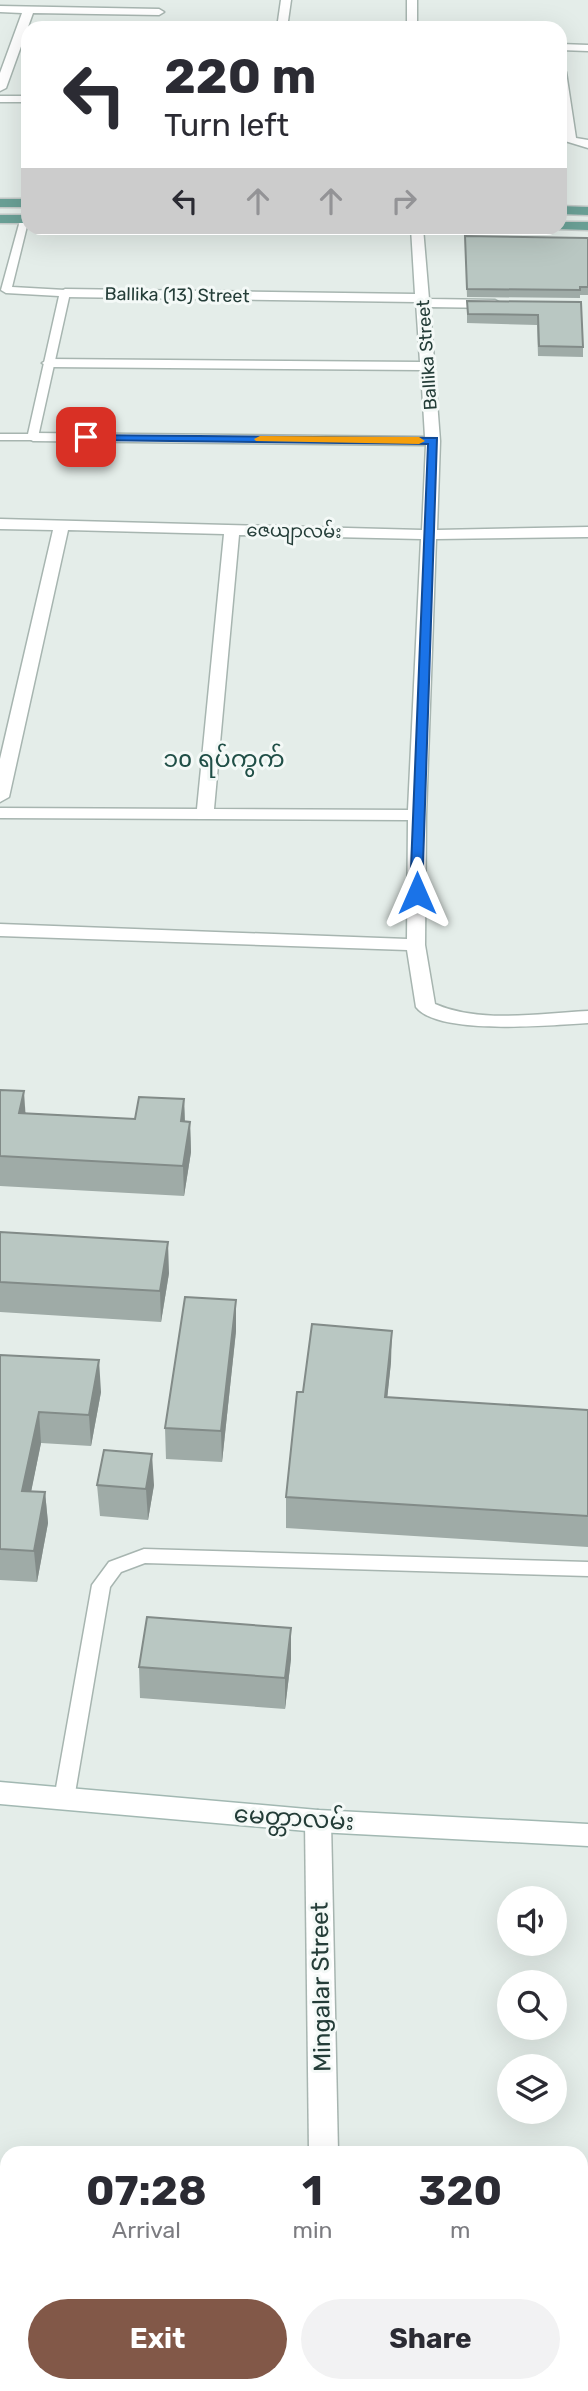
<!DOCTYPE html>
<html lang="en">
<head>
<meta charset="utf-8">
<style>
	:root { --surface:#fff; --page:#f2f2f3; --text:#2b2b33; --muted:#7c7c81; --accent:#825848 }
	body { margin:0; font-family:Rubik,"Noto Sans Myanmar",sans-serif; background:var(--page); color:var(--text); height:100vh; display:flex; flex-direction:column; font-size:26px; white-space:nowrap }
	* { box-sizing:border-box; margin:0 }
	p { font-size:23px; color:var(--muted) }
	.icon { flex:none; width:38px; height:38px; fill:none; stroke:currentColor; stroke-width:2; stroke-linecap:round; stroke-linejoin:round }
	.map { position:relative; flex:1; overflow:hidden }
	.drawer { position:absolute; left:0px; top:2146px; width:588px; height:247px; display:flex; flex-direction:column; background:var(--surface); border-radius:21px 21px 0 0; box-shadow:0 7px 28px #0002 }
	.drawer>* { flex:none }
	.guide { position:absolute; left:21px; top:21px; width:546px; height:214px; border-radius:21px; box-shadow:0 7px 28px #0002; background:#fff; color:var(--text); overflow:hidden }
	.tools { position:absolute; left:497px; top:1886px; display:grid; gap:14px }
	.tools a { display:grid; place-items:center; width:70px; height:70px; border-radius:50%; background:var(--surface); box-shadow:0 7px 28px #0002; font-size:35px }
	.pin { position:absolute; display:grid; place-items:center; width:60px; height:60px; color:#fff; margin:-30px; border-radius:14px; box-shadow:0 4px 10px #0006 }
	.me { position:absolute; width:77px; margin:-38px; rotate:0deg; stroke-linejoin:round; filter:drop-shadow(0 0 5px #0008) }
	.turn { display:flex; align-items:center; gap:24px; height:147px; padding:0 28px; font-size:32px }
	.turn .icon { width:91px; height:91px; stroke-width:2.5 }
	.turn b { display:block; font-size:49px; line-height:60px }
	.lanes { display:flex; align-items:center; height:66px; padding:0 28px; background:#0003; justify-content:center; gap:35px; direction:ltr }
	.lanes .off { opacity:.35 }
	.eta { display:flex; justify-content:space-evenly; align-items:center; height:119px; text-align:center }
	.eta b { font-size:42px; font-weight:700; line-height:49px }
	.primary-button { display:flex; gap:14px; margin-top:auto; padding:14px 28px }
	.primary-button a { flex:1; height:80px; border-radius:42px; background:var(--accent); color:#fff; font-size:28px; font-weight:700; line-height:80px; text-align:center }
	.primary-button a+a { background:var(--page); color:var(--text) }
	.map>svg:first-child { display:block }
</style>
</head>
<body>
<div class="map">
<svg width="588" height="2391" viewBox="0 0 588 2391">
	<rect width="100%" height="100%" fill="#e4ede9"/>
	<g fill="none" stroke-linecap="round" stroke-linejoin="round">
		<g stroke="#a7b5b0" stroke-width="3">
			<g id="service">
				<polygon points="21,217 27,217 28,222 12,287 65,290 70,293 38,437 33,440 0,440 0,434 28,434 59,296 6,293 1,290"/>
				<polygon points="144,1549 588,1562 588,1576 145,1563 121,1572 110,1587 74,1799 71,1805 64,1807 57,1805 54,1799 92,1585 109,1562"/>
			</g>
		</g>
		<g stroke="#a7b5b0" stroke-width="3">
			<g id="minor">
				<polygon points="281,0 291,0 287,28 277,28"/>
				<rect x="407" y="0" width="10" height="28"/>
				<polygon points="0,6 159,9 164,12 159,15 33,13 6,88 0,91 0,73 22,13 0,12"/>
				<polygon points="560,44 588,45 588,51 560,50"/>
				<polygon points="560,69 566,72 576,138 588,140 588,148 565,141 560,108"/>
				<rect x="0" y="96" width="28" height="6"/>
				<path d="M411,228H423L429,299L495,300L502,304L495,308L430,307L440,441L437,530L588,527V537L436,539L426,815L425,945L435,1004C481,1024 539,1013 588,1011V1023C553,1025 438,1036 416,1007L407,950L0,936V924L407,939L408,820L0,818V808L197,809L224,534L68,530L9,797L0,802V759L53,530L0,529V519L422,530L426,445L33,441L26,437L33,433L425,437L421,370L49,367L42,363L49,359L420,362L416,302L65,297L58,293L65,289L415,294ZM239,535L421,539L408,810L214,809Z"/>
			</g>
		</g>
		<g stroke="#a7b5b0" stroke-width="3">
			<g id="tertiary">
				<polygon points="318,1810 327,1813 331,1821 338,2152 309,2152 305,1821 309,1813"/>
				<rect x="312" y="2385" width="32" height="6"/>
			</g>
		</g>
		<g stroke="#a2b8b2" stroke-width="3">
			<polygon id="secondary" points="0,1782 318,1810 588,1824 588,1846 318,1832 0,1804"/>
		</g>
		<g stroke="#c2c9c7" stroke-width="3">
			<g id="primary">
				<rect x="0" y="199" width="28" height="8"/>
				<polygon points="560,206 588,207 588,215 560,214"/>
				<rect x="0" y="215" width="28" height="8"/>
				<polygon points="560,222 588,222 588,230 556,229 560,228"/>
			</g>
		</g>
		<use href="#service" fill="#fff" fill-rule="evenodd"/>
		<use href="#minor" fill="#fff" fill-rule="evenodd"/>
		<use href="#tertiary" fill="#fff" fill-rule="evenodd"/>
		<use href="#secondary" fill="#fff" fill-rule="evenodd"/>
		<use href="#primary" fill="#6aa096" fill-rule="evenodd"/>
	</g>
	<g fill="#9faba7">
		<polygon points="465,236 588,238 588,295 580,295 580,298 467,297"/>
		<polygon points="467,301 581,302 583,347 583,357 538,356 537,325 467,323"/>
		<polygon points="0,1090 26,1113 135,1119 184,1099 185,1121 190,1122 191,1152 184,1196 0,1186"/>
		<polygon points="0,1232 169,1273 161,1322 0,1312"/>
		<polygon points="236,1300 236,1331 222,1462 166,1459 165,1428"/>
		<polygon points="0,1355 101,1392 91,1446 41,1443 31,1491 45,1492 48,1523 37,1582 0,1580"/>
		<polygon points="391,1362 387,1398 588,1410 588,1547 286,1528 286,1497 303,1392"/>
		<polygon points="97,1485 154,1485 148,1520 100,1516"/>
		<polygon points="291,1628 291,1659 285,1709 140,1698 139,1667"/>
	</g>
	<g fill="#828b88">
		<polygon points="24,1091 26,1122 19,1113"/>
		<polygon points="184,1099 185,1130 181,1121"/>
		<polygon points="190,1122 191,1152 184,1196 183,1166"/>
		<polygon points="168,1242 169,1273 161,1322 160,1291"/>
		<polygon points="236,1300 236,1331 222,1462 221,1431"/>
		<polygon points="392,1331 391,1362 384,1429 385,1397"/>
		<polygon points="99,1360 101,1392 91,1446 89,1415"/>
		<polygon points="39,1412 41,1443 25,1522 22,1491"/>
		<polygon points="152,1454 154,1485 148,1520 146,1489"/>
		<polygon points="45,1492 48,1523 37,1582 34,1551"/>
		<polygon points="291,1628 291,1659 285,1709 285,1678"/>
	</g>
	<g fill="#b9c7c2" stroke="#828b88" stroke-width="2">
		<polygon points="465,236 588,238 588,287 580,287 580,290 467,289"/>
		<polygon points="467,301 581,302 583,347 539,346 538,315 468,314"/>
		<polygon points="0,1090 24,1091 19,1113 135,1119 139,1097 184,1099 181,1121 190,1122 183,1166 0,1156"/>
		<polygon points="0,1232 168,1242 160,1291 0,1282"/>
		<polygon points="185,1297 236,1300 221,1431 165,1428"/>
		<polygon points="312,1324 392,1331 385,1397 588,1410 588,1516 286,1497 297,1392 303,1392"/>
		<polygon points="0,1355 99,1360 89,1415 39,1412 22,1491 45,1492 34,1551 0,1549"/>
		<polygon points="104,1450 152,1454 146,1489 97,1485"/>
		<polygon points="147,1617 291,1628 285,1678 139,1667"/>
	</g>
	<polygon fill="#1a73e8" stroke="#114b97" stroke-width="2" points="82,435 437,438 422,896 410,893 428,444 86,440 82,439"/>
	<polygon fill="#f59e0b" points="260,436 419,437 425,441 419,444 256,441 254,439"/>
	<g text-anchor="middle" stroke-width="6" stroke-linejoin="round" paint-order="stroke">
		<g font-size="18" fill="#243d38" stroke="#f4f9f7">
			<text transform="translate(177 295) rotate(1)" y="6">Ballika (13) Street</text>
			<text transform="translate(427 355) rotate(-94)" y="6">Ballika Street</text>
			<text transform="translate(294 531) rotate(1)" y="6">ဇေယျာလမ်း</text>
		</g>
		<g font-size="24" fill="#204f47" stroke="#f4f9f7">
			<text x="224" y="767">၁o ရပ်ကွက်</text>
		</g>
		<g font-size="24" fill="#243d38" stroke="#f4f9f7">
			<text transform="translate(294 1818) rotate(4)" y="8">မေတ္တာလမ်း</text>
			<text transform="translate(321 1987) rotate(-91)" y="8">Mingalar Street</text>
		</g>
	</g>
</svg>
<div class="tools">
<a><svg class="icon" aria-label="sound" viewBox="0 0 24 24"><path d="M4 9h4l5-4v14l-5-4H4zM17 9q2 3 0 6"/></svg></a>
<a><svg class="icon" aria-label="search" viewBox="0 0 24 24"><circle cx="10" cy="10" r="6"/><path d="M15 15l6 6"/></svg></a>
<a><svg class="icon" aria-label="layers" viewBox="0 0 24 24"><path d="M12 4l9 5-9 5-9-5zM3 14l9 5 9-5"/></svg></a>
</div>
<div class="pin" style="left:86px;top:437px;background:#d93025"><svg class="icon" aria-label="arrive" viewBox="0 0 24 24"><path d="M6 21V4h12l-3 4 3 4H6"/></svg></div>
<svg class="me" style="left:417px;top:893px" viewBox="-20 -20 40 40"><path d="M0-17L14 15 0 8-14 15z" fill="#1a73e8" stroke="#fff" stroke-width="4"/></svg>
<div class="guide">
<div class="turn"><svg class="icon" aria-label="left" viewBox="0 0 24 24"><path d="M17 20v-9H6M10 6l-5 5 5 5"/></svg><div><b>220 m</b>Turn left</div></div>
<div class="lanes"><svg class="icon" aria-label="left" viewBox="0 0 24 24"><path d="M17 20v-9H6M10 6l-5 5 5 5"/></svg><svg class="icon off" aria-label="ahead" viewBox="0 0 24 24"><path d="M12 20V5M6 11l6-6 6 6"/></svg><svg class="icon off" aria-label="ahead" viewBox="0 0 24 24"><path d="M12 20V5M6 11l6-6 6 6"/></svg><svg class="icon off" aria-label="right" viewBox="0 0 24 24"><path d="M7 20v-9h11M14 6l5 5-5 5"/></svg></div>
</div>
<section class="drawer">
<div class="eta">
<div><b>07:28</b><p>Arrival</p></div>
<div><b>1</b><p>min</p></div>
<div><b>320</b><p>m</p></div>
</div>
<div class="primary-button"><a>Exit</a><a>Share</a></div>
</section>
</div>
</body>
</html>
